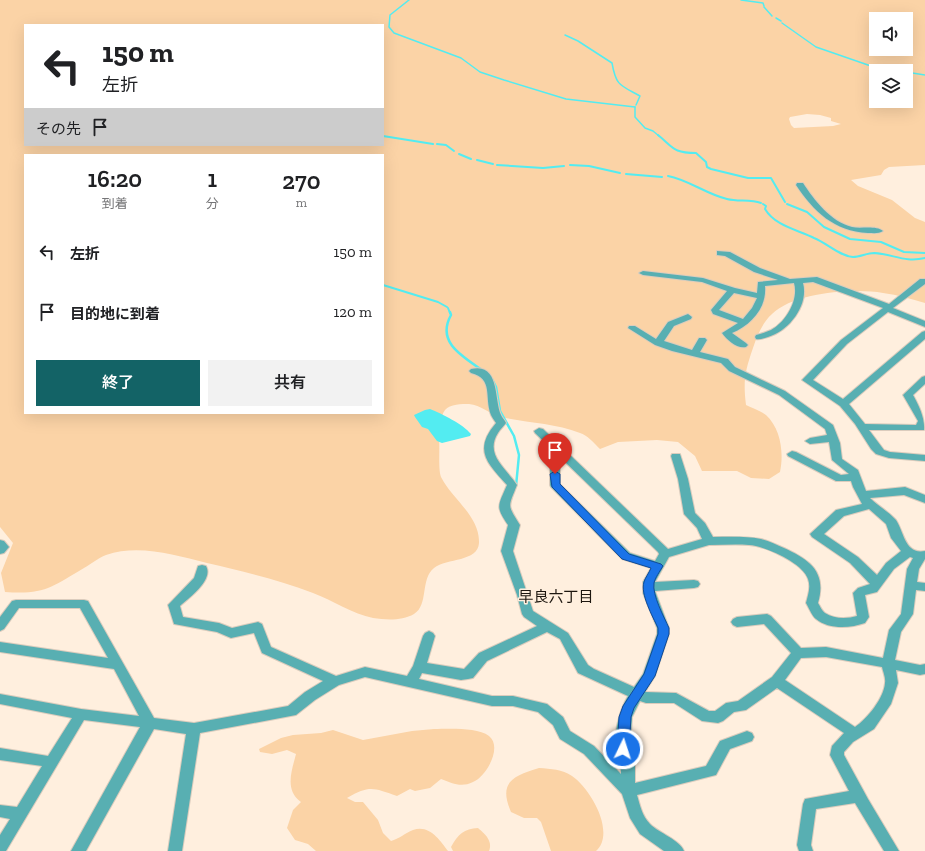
<!DOCTYPE html>
<html lang="ja">
<head>
<meta charset="utf-8">
<style>
	:root { --surface:#fff; --page:#f2f2f2; --text:#202124; --muted:#757577; --accent:#136366 }
	body { margin:0; font-family:"Zilla Slab","Noto Sans JP",serif; background:var(--page); color:var(--text); height:100vh; display:flex; flex-direction:column; font-size:15px; white-space:nowrap }
	* { box-sizing:border-box; margin:0 }
	p { font-size:13px; color:var(--muted) }
	.icon { flex:none; width:22px; height:22px; fill:none; stroke:currentColor; stroke-width:2; stroke-linecap:round; stroke-linejoin:round }
	.map { position:relative; flex:1; overflow:hidden }
	.drawer { position:absolute; left:24px; top:154px; width:360px; height:260px; display:flex; flex-direction:column; background:var(--surface); border-radius:0px; box-shadow:0 4px 16px #0002 }
	.drawer>* { flex:none }
	.top-card { position:absolute; left:24px; top:24px; width:360px; height:122px; border-radius:0px; box-shadow:0 4px 16px #0002; background:#fff; color:var(--text); overflow:hidden }
	.buttons { position:absolute; left:869px; top:12px; display:grid; gap:8px }
	.buttons a { display:grid; place-items:center; width:44px; height:44px; border-radius:0px; background:var(--surface); box-shadow:0 4px 16px #0002; font-size:20px }
	.pin { position:absolute; display:grid; place-items:center; width:34px; height:34px; color:#fff; margin:-41px -17px; border-radius:50% 50% 50% 0; rotate:-45deg; box-shadow:0 0 4px #0007 }
	.pin .icon { rotate:45deg }
	.me { position:absolute; width:44px; margin:-22px; rotate:4deg; stroke-linejoin:round; filter:drop-shadow(0 0 3px #0008) }
	.turn { display:flex; align-items:center; gap:14px; height:84px; padding:0 12px; font-size:18px }
	.turn .icon { width:52px; height:52px; stroke-width:2.5 }
	.turn b { display:block; font-size:28px; line-height:34px }
	.then { display:flex; align-items:center; height:38px; padding:0 12px; background:#0003; gap:8px; font-size:15px }
	.eta { display:flex; justify-content:space-evenly; align-items:center; height:68px; text-align:center }
	.eta b { font-size:24px; font-weight:600; line-height:28px }
	.button { display:flex; gap:8px; margin-top:auto; padding:8px 12px }
	.button a { flex:1; height:46px; border-radius:0px; background:var(--accent); color:#fff; font-size:16px; font-weight:600; line-height:46px; text-align:center }
	.button a+a { background:var(--page); color:var(--text) }
	ul { padding:0; list-style:none }
	li { display:flex; align-items:center; gap:12px; height:60px; padding:0 12px }
	li div { flex:1 }
	li b { display:block; font-size:15px }
	li em { font-style:normal }
	.map>svg:first-child { display:block }
</style>
</head>
<body>
<div class="map">
<svg width="925" height="851" viewBox="0 0 925 851">
	<rect width="100%" height="100%" fill="#ffefde"/>
	<g fill="#fbd3a6" fill-rule="evenodd">
		<path d="M0,0H925V165L889,167L884,170L881,175L851,180L858,186L892,200L915,218L925,222V303C911,299 898,295 883,293C854,288 795,292 772,314C762,323 757,336 753,348C745,371 743,381 746,405C752,408 761,411 766,415C781,429 784,453 780,472L769,479L751,478L737,471H702L695,456L678,442L657,440L618,442L600,449C594,443 587,435 580,433C555,423 527,423 501,417C489,414 481,405 469,404C462,404 450,404 445,410C440,416 439,432 439,439C440,449 438,469 441,477C452,499 480,516 479,543C478,562 447,558 434,568C420,579 429,605 414,614C402,621 386,620 373,618C353,614 332,600 313,593C279,580 242,571 207,563C174,555 139,544 106,555C98,558 91,564 84,568C52,587 44,595 5,592L1,573L13,543L0,527ZM876,19H906V49H876ZM25,25H383V145H25ZM876,71H906V101H876ZM807,114L820,115L831,118V121L841,124L833,126L794,128L791,125L789,119L790,117ZM25,155H383V413H25Z"/>
		<path d="M434,729C449,729 477,727 489,736C503,747 486,777 473,782C461,788 452,783 441,779L430,788L415,791L410,789L397,796C373,788 370,785 347,798L355,802H363L378,820L383,833L391,841C399,839 405,833 413,830C429,824 440,840 448,851H316L308,844L295,840L287,828L293,810L301,802C284,790 292,770 296,754L287,750L272,754L260,752L259,749L281,738L293,735L321,733L333,730L363,740L412,731Z"/>
		<path d="M539,768C551,769 562,769 572,776C591,789 616,833 596,851H551L541,822L537,818H524L511,812C498,782 513,776 539,768Z"/>
		<path d="M478,828C485,834 493,841 489,851H453L451,847C458,834 464,829 478,828Z"/>
	</g>
	<path fill="#53ecf1" d="M430,409C442,414 463,424 471,434L470,436L442,443L437,441L428,429L422,427L415,417L414,415L425,410Z"/>
	<g fill="none" stroke-linecap="round" stroke-linejoin="round">
		<g stroke="#53ecf1" stroke-width="1.5">
			<polyline points="409,0 390,15 389,27 394,33 461,58 480,72 504,80 566,99 635,107"/>
			<polyline points="741,0 763,3 764,6"/>
			<polyline points="764,7 772,16"/>
			<polyline points="776,18 781,21"/>
			<polyline points="782,23 816,47 868,65 892,71"/>
			<path d="M565,35L578,41L612,63C616,86 620,85 640,96L636,105"/>
			<polyline points="906,72 925,75"/>
			<polyline points="635,107 635,117 645,128 653,131 659,136"/>
		</g>
		<g stroke="#53ecf1" stroke-width="2">
			<path d="M658,135C674,148 673,153 696,153L706,162L707,167L711,169L748,178H771L785,202"/>
			<polyline points="383,136 433,144"/>
			<polyline points="437,144 446,145 454,151"/>
			<polyline points="459,154 471,159"/>
			<polyline points="477,160 493,164"/>
			<polyline points="497,165 543,168 564,166"/>
			<polyline points="570,165 589,166 620,173"/>
			<polyline points="626,174 662,177"/>
			<path d="M668,176C689,180 706,194 727,199C738,202 750,199 761,203"/>
			<path d="M763,204L766,206L765,209C775,226 798,230 814,238C827,243 839,256 853,257C860,257 867,253 874,253C893,254 905,263 925,258"/>
			<polyline points="787,204 807,212 824,227 850,239 881,242 904,252 925,253"/>
			<polyline points="383,285 438,302 447,307"/>
			<polyline points="448,308 450,313"/>
		</g>
		<g stroke="#53ecf1" stroke-width="2.5">
			<path d="M450,312L451,315C436,342 462,356 482,370"/>
			<polyline points="492,379 496,387 500,411 514,436 519,455 516,486"/>
		</g>
		<g stroke="#dbccbd" stroke-width="2">
			<g id="minor">
				<path d="M797,183H803C814,200 831,222 852,227C861,229 876,225 883,231C879,234 873,233 868,233C834,231 814,212 796,185Z"/>
				<path d="M717,251L730,252L760,268L790,279L817,277L889,304L920,279H925V284L893,308L925,321V327L888,312L847,344L813,380L843,399L922,332L925,331V339L849,404L865,424L916,425L918,421L903,395L922,377L925,376V384L913,395C919,406 925,418 924,430H869L884,450L890,452L925,455V461L889,458L876,454L871,449L855,424L840,406L802,380L841,340L883,308L813,282L803,283C809,305 789,331 768,337C764,338 760,340 756,339L755,337L756,335C761,334 766,332 771,330C786,322 799,300 794,283L765,286C767,308 751,325 732,333L746,343L748,345L746,347C737,349 727,340 722,333L738,323L713,314L711,310L727,291L702,282L643,275L639,273L643,271L703,278L735,288L757,293L758,282L778,280L754,272L725,256L717,255ZM734,293L757,298L752,308L743,319L719,310Z"/>
				<path d="M688,314L692,317L691,319L674,326L664,341L692,350L699,338H705L707,340L700,352L728,359L735,367L785,391L833,425L840,443L842,459L858,470L866,491L905,487L925,495V503L904,495L870,498C877,505 889,512 896,520C904,532 905,555 925,551V559L919,569L917,582L925,583V591L916,590L913,614L901,632L895,660L920,665L925,664V674L920,675L896,670L898,683L891,704L874,729L853,742L844,752V755L868,799L899,851H884L855,803L816,809L811,845L813,851H799L797,845L803,804L805,799L849,791L830,755L832,746L844,733L777,688L746,710L734,712L723,721L718,723L702,721L674,703H646L640,701L632,717L630,749L635,763V783L706,766L720,741L747,731L752,733L754,737L752,741L730,749L716,775L637,795C640,805 642,816 650,824C659,833 680,840 684,851H664L640,834L630,818L622,794L584,754L560,739L553,725L538,712L513,706H492L365,677L339,685L315,700L296,715L200,733L182,851H168L186,734L154,729L86,851H71L140,727L84,720L6,851H0V835L10,819L0,817V805L17,807L42,766L0,760V748L48,756L72,718L0,704V694L81,709L139,716L114,669L0,652V642L108,658L80,608H19L4,629L0,631V617L12,601L16,600H84L88,601L154,718L194,723L288,706L305,692L323,681L262,653L254,633L231,638L217,632L174,624L168,605L194,578L198,566L202,565L206,566C214,580 189,598 180,606L183,617L219,623L232,628L258,622L262,624L271,647L336,676L365,667L407,676L413,666L423,636L425,633L429,631L433,633L435,636L427,663L464,669L479,653L537,626L524,617L522,614L517,595L501,551L508,525C495,506 498,506 507,485C487,463 473,450 496,423C494,420 492,417 491,415C484,397 494,379 471,373L469,371L471,369C500,362 494,400 501,415C502,418 505,420 506,423C504,426 500,429 498,433C484,455 507,469 517,485C508,508 507,504 520,525L513,551L533,611L568,633L588,665L594,669L634,687L643,674L657,634V628L643,593V582L651,568L622,559L551,487L550,485V463L560,457L535,433L534,431L539,428L543,429L668,549L702,539L697,528L684,514L678,479L671,456L672,454H680L688,479L695,513L705,523L713,537C729,537 746,536 761,539C769,541 777,545 784,548C810,560 827,572 818,603C820,606 822,611 825,613C834,619 847,619 857,616L853,593L858,588L870,584L850,563L812,537L810,534L836,510L862,504L853,487L851,481H836L788,456L787,454L792,451L796,452L841,475L849,474L832,460L829,442L810,444L805,441L810,438L827,435L825,429L779,395L729,371L721,363L672,351L655,345L628,328L629,326H635L656,339L668,322ZM565,462L658,552L659,554L655,561L630,553L560,484V465ZM869,509L886,524L891,538L901,551L886,563L877,575L858,557L824,534L844,516ZM709,545C722,545 736,544 749,545C765,546 803,563 808,579C811,587 808,595 806,603C809,608 812,616 816,619C829,630 851,628 865,623L869,617L865,595L877,592L894,569L910,557L913,558L907,569L901,614L889,630L883,658L826,647L801,648L771,616L767,614L737,617L733,619L731,622L733,625L737,627L764,624L791,653L772,677L738,701L726,703L715,711H709L676,693L645,692L655,676L669,634V628L655,591L694,588L698,587L700,584L698,581L694,580L655,582L669,557ZM547,632L560,639L578,673L628,696C620,709 613,734 616,750C618,759 621,764 621,774L594,746L570,731L563,717L547,704L513,696H492L419,679L422,673L461,680L468,679L473,678L487,661ZM826,657L882,667C883,672 886,678 885,683C884,698 867,719 855,727L785,680L801,658Z"/>
				<polygon points="0,540 4,541 9,547 4,553 0,554"/>
			</g>
		</g>
		<use href="#minor" fill="#58afb2" fill-rule="evenodd"/>
	</g>
	<path fill="#1a73e8" stroke="#114b97" d="M555,471L560,474V484L629,554L661,564L663,566C660,571 655,578 654,583C652,595 664,617 669,628V634L655,676L634,708L631,717L629,749L627,753L623,754L619,753L617,749L619,717L623,706L644,674L658,634V628C653,617 640,594 644,582C645,578 649,573 651,568L622,559L552,487L550,474Z"/>
	<g text-anchor="middle" stroke-width="3" stroke-linejoin="round" paint-order="stroke">
		<g font-size="15" fill="#1d160f" stroke="#ffefde">
			<text x="556" y="602">早良六丁目</text>
		</g>
	</g>
</svg>
<div class="buttons">
<a><svg class="icon" aria-label="sound" viewBox="0 0 24 24"><path d="M4 9h4l5-4v14l-5-4H4zM17 9q2 3 0 6"/></svg></a>
<a><svg class="icon" aria-label="layers" viewBox="0 0 24 24"><path d="M12 4l9 5-9 5-9-5zM3 14l9 5 9-5"/></svg></a>
</div>
<div class="pin" style="left:555px;top:474px;background:#d93025"><svg class="icon" aria-label="arrive" viewBox="0 0 24 24"><path d="M6 21V4h12l-3 4 3 4H6"/></svg></div>
<svg class="me" style="left:623px;top:749px" viewBox="-20 -20 40 40"><circle r="17" fill="#1a73e8" stroke="#fff" stroke-width="3"/><path d="M0-11L8 9 0 5-8 9z" fill="#fff"/></svg>
<div class="top-card">
<div class="turn"><svg class="icon" aria-label="left" viewBox="0 0 24 24"><path d="M17 20v-9H6M10 6l-5 5 5 5"/></svg><div><b>150 m</b>左折</div></div>
<div class="then">その先<svg class="icon" aria-label="arrive" viewBox="0 0 24 24"><path d="M6 21V4h12l-3 4 3 4H6"/></svg></div>
</div>
<section class="drawer">
<div class="eta">
<div><b>16:20</b><p>到着</p></div>
<div><b>1</b><p>分</p></div>
<div><b>270</b><p>m</p></div>
</div>
<ul>
<li><svg class="icon" aria-label="left" viewBox="0 0 24 24"><path d="M17 20v-9H6M10 6l-5 5 5 5"/></svg><div><b>左折</b></div><em>150 m</em></li>
<li><svg class="icon" aria-label="arrive" viewBox="0 0 24 24"><path d="M6 21V4h12l-3 4 3 4H6"/></svg><div><b>目的地に到着</b></div><em>120 m</em></li>
</ul>
<div class="button"><a>終了</a><a>共有</a></div>
</section>
</div>
</body>
</html>
